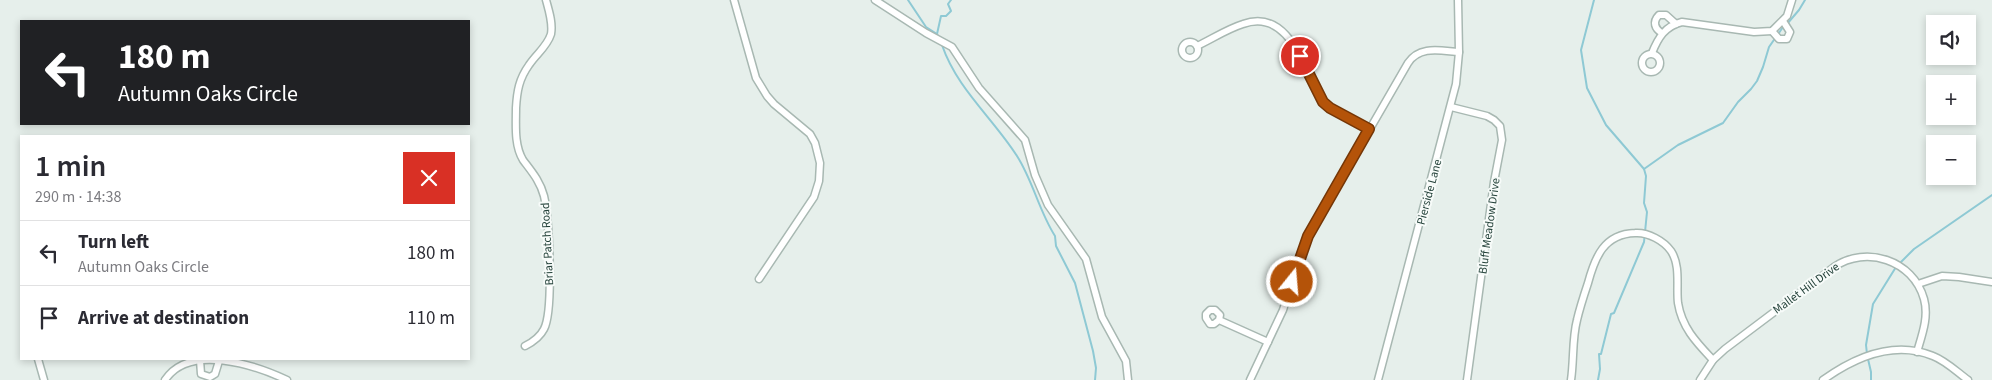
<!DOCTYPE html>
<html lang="en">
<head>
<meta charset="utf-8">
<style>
	:root { --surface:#fff; --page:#f2f2f3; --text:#2b2b33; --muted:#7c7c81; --line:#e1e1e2 }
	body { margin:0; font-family:"Source Sans 3",sans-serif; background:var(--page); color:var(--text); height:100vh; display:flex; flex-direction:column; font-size:19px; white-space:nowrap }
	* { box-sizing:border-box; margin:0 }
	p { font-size:16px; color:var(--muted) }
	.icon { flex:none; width:28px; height:28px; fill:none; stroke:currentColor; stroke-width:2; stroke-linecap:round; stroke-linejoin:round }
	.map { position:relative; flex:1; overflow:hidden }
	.drawer { position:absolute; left:20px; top:135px; width:450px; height:225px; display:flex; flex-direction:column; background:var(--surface); border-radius:0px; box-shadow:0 2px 8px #0003 }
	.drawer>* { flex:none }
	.top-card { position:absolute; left:20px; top:20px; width:450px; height:105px; border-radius:0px; box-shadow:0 2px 8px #0003; background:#202124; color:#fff; overflow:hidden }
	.fabs { position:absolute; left:1926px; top:15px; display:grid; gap:10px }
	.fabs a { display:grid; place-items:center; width:50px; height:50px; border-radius:0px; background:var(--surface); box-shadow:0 2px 8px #0003; font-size:25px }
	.pin { position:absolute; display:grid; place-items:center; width:42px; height:42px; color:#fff; margin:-21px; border:2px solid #fff; border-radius:50%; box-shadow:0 1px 5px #0007 }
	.me { position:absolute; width:55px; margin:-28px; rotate:17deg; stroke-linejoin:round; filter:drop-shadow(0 0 4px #0008) }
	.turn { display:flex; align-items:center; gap:18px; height:105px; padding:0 15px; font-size:22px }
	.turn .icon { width:65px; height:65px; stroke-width:2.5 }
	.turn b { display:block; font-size:35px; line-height:42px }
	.round { display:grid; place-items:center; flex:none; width:52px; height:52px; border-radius:0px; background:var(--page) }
	.head { display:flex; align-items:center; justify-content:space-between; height:85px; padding:0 15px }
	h1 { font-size:30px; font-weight:600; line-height:38px }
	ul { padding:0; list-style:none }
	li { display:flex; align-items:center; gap:15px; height:65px; padding:0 15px; border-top:1px solid var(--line) }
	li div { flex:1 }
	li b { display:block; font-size:19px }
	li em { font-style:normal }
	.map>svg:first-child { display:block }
</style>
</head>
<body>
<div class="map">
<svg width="1992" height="380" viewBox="0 0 1992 380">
	<rect width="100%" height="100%" fill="#e6efeb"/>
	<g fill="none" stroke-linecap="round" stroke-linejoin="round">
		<g stroke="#8ec9d4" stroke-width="2">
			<polyline points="908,0 926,27 937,34 939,38"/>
			<polyline points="1594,0 1581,50 1587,88 1606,125 1644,169 1646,176 1644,203 1647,212 1644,242 1614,313 1611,314 1601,354 1599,354 1600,369 1598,380"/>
			<polyline points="1787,24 1799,10 1805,0"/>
			<polyline points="937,34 941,16 946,16 951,11 948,4 951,0"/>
			<path d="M942,45C957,89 993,118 1017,156C1033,181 1039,211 1055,236L1056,246L1075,283L1093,351L1096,368L1095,380"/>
			<polyline points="1644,169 1678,145 1723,123 1738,102 1751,89 1757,81 1763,67 1769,47 1783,27"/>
			<polyline points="1867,354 1866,345 1873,304 1896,267 1914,249 1992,195"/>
			<polyline points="1868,359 1871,372 1871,380"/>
		</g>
		<g stroke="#a8b8b2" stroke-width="9">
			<g id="minor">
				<polyline points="734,0 756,78 767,96 774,104 810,134 815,143 820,163 819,181 814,197 759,279"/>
				<polyline points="875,0 926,33 952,47 979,88 1025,140 1035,175 1048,205 1086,259 1102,317 1126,361 1128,380"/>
				<polyline points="1772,31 1779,39 1787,39 1790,32 1783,21"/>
				<path d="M1662,33C1655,29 1652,22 1659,15H1666L1676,24"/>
				<circle cx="1190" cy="50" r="8"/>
				<path d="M1197,46C1212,39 1227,29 1243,24C1290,7 1305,72 1323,102L1329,108L1369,129"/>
				<path d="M1652,53C1658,38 1665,26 1682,22L1754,32L1772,31L1787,16L1792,0"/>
				<circle cx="1651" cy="63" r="9"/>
				<polyline points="1451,107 1487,116 1494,120 1500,126 1502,140 1494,182 1467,380"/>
				<polyline points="1918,284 1942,276 1959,277 1992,282"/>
				<polyline points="1219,320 1214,324 1210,324 1206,318 1206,314 1210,310 1215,310 1220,315 1219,320 1268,342"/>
				<path d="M525,346C533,342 540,337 544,329C554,310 549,218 544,196C540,181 532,172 523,160C514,145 516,125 516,108C517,91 519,79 529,65C536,54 547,47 551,34C553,23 549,11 546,0"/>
				<polyline points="38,359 44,380"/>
				<polyline points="200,360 201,374 210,377 215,374 219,361"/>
				<path d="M165,380C189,343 255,365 287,380"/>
				<path d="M1250,380L1283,310L1301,253L1308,236L1408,63C1420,45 1441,51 1459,52"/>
				<polyline points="1378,380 1456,84 1459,52 1458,0"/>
				<path d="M1571,380C1574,360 1572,339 1577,320C1580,307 1584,295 1588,283C1595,257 1604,234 1635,233C1648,232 1664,241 1671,251C1681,266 1676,287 1678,303C1682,328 1697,343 1713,360"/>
				<path d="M1700,380L1713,360L1725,349L1834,267C1866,245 1913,260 1924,299C1929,317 1922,335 1917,352"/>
				<path d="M1823,380C1855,357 1894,340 1933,356C1946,361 1957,372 1968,380"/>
			</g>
		</g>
		<use href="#minor" stroke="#fff" stroke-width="6"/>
	</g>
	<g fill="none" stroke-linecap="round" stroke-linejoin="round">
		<g stroke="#753606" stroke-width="12">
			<polyline id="route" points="1292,282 1308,236 1369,129 1330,108 1323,102 1300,56"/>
		</g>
		<use href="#route" stroke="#b45309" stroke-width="9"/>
	</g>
	<g text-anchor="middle" stroke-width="4" stroke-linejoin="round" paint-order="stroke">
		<g font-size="12" fill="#24423a" stroke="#f7fbf9">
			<text transform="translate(1429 192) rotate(-75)" y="4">Pierside Lane</text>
			<text transform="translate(1489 226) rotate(-82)" y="4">Bluff Meadow Drive</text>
			<text transform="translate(547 244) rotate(-93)" y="4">Briar Patch Road</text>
			<text transform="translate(1806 288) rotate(-36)" y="4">Mallet Hill Drive</text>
		</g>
	</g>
</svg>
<div class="fabs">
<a><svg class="icon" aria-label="sound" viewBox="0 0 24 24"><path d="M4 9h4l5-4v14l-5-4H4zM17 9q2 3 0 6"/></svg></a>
<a>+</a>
<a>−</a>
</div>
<div class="pin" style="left:1300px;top:56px;background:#d93025"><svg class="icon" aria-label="arrive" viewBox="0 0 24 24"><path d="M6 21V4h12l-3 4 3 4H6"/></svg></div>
<svg class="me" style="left:1292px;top:282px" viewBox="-20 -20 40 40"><circle r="17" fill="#b45309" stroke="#fff" stroke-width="3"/><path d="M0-11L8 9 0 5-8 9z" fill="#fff"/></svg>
<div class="top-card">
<div class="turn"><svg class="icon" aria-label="left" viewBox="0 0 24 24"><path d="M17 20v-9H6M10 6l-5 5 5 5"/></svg><div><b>180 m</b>Autumn Oaks Circle</div></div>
</div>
<section class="drawer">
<div class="head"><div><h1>1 min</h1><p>290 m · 14:38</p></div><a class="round" style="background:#d93025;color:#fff"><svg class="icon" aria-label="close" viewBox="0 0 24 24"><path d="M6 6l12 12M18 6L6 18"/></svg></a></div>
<ul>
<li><svg class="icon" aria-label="left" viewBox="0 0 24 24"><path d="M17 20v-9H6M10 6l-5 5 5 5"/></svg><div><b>Turn left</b><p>Autumn Oaks Circle</p></div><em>180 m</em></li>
<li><svg class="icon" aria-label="arrive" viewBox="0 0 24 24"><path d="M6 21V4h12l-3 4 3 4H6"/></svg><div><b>Arrive at destination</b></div><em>110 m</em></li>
</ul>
</section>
</div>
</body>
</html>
